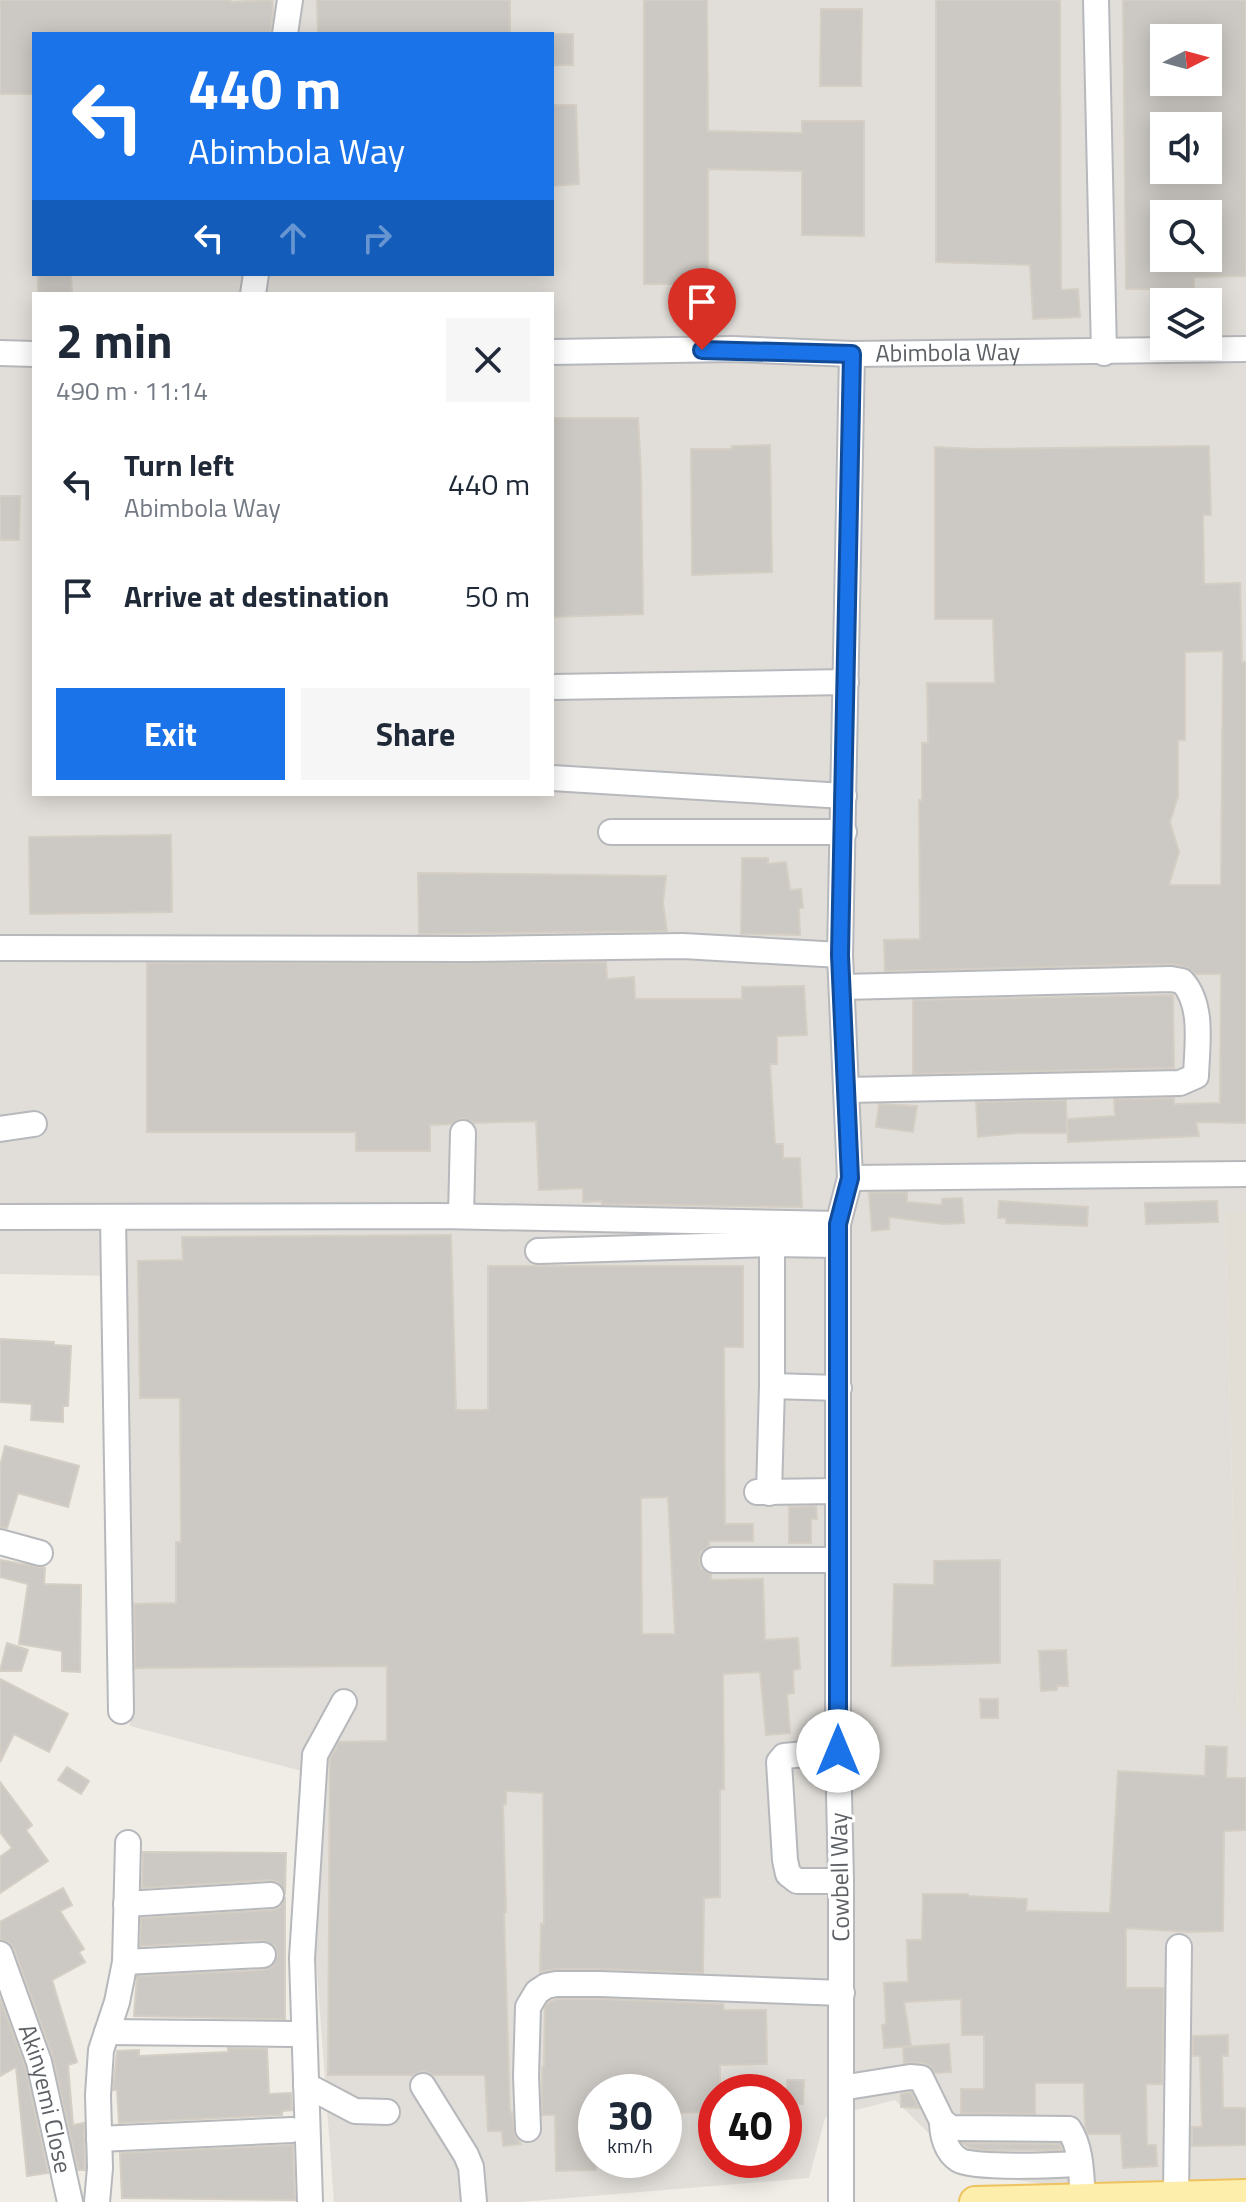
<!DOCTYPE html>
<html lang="en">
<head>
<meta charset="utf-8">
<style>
	:root { --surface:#fff; --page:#f6f6f7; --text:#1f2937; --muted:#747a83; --accent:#1a73e8 }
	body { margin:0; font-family:"Titillium Web",sans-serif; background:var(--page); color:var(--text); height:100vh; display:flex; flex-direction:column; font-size:30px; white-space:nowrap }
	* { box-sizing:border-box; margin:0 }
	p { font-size:26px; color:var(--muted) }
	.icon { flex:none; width:44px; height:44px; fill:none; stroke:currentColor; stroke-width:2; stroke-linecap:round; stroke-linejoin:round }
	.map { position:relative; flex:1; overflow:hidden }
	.panel { position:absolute; left:32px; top:292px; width:522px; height:504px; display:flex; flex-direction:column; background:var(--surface); border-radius:0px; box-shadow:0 4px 20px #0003 }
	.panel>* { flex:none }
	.hud { position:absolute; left:32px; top:32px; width:522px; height:244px; border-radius:0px; box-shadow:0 4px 20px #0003; background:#1a73e8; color:#fff; overflow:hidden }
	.needle { width:52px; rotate:84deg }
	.fabs { position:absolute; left:1150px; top:24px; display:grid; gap:16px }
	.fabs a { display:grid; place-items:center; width:72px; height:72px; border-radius:0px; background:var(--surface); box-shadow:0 4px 20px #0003; font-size:40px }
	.speed { position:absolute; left:578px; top:2074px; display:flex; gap:16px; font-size:40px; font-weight:700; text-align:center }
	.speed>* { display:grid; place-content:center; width:104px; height:104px; border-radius:50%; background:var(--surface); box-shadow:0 4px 20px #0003; line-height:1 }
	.speed small { font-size:20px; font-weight:400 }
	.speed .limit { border:12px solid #d22; background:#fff; color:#111 }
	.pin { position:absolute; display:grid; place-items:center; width:68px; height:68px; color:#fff; margin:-82px -34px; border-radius:50% 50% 50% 0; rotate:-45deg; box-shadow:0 0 8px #0007 }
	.pin .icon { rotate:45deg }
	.me { position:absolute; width:88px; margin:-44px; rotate:0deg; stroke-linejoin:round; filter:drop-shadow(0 0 6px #0008) }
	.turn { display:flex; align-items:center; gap:28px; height:168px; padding:0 24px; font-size:36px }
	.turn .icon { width:104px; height:104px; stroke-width:2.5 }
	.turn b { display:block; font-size:56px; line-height:68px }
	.lanes { display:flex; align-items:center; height:76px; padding:0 24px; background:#0003; justify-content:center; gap:40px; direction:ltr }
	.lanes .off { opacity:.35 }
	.round { display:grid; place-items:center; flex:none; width:84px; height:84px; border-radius:0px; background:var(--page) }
	.headline { display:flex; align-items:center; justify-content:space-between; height:136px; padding:0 24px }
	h1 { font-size:48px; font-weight:700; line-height:60px }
	.primary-button { display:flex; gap:16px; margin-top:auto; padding:16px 24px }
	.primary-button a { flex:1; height:92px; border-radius:0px; background:var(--accent); color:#fff; font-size:32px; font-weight:700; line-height:92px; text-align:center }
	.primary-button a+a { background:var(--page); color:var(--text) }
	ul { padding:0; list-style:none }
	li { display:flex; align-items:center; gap:24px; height:112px; padding:0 24px }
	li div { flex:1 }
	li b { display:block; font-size:30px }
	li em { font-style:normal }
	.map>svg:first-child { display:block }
</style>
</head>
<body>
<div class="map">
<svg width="1246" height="2202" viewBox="0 0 1246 2202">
	<rect width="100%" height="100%" fill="#efede5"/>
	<path fill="#e1ded9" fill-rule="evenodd" d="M0,0H1246V1213H1225L1238,1716L1246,1725V2202H1166L969,2173L895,2100L825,2118L809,2178L520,2202H334L302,1771L130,1726L119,1276L0,1274ZM34,34H552V274H34ZM1164,38H1208V82H1164ZM1164,126H1208V170H1164ZM1164,214H1208V258H1164ZM34,294H552V794H34ZM1164,302H1208V346H1164ZM596,2092H664V2160H596ZM716,2092H784V2160H716Z"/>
	<polygon fill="#e2ded6" points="1225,1213 1246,1213 1246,1725 1238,1716"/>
	<g fill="#ccc9c4" stroke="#d4cec4" stroke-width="2" fill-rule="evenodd">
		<polygon points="0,0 231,0 231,2 272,0 273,12 270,34 34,34 34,94 0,94"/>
		<polygon points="317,0 510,0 510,34 318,34"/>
		<polygon points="644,0 707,0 708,131 802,133 802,121 864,121 864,236 802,235 802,171 708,169 708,284 644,284"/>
		<polygon points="936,0 1060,0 1061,290 1078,289 1080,317 1033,319 1030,265 936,262"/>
		<path d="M1123,0H1246V276L1194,277V289H1126ZM1164,38H1208V82H1164ZM1164,126H1208V170H1164ZM1164,214H1208V258H1164Z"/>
		<polygon points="821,9 862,9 861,86 820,86"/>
		<rect x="552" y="34" width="21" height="31"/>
		<polygon points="552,105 576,105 579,184 552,186"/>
		<polygon points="38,274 71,274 72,294 38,294"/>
		<polygon points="552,418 638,418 641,471 643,614 552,617"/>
		<polygon points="770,445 772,572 692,575 691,449 732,449 732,446"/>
		<path d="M1209,446L1211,515H1203L1204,584L1240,583L1242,662H1246V1123L1196,1122L1199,1136L1068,1142L1067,1119L1115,1116L1114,1099L1174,1098V1104L1220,1103L1221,974H1196L1186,967L1171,964L885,971L884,940L920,939L919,800H922V743H928L927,683H995L993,619H935V447L975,449ZM1223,651L1221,885H1169L1179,852L1170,822L1178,796V740H1185V652Z"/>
		<polygon points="0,496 20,496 19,540 0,540"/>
		<polygon points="171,835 172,912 30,914 29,837"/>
		<polygon points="742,858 768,858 768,864 786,862 790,890 801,889 803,908 799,908 800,935 741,934"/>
		<polygon points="418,873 666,876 663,903 667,931 419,934"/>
		<polygon points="606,962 607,979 634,977 635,999 742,999 742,987 804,986 807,1035 777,1036 777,1064 770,1064 775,1144 783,1144 783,1158 800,1158 802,1207 602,1204 602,1201 583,1202 583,1188 539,1190 536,1121 474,1123 463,1118 451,1124 430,1125 430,1151 356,1151 356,1132 147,1132 147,963"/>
		<polygon points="1173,995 1174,1068 913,1074 913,1000"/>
		<polygon points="1066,1100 1067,1133 1017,1133 978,1137 976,1102"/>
		<polygon points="879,1104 917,1106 913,1132 876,1127"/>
		<polygon points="907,1192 907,1202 942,1205 942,1199 962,1198 964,1223 943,1224 889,1217 889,1229 872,1231 869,1193"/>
		<polygon points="999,1201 1088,1207 1087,1226 1006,1223 1006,1218 998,1218"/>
		<polygon points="1217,1201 1218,1222 1146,1224 1145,1203"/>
		<path d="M451,1235L456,1410H488V1266H743V1347H724L725,1524H753V1541H709V1546L701,1552L699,1561L701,1568L711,1574V1580L763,1579L765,1640L798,1638L800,1669L793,1670L794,1693L787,1694L790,1733L766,1735L760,1672L723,1674L724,1789L720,1790V1897L704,1898L703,1973L600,1969H556L540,1972L541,1924H544L543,1793L506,1791V1804L503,1805L506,1912H504L510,2112H512L515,2136L521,2144L503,2146L502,2131H488L485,2075H433L423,2071L413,2075H328L330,1759L339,1742L387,1741V1666L135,1668L134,1604L176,1603V1542H181L180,1398H140L138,1261L183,1260L182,1237ZM668,1497L675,1634H642L641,1498Z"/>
		<polygon points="0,1339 54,1342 54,1345 71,1346 68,1406 63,1406 63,1422 31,1420 32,1404 0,1402"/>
		<polygon points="5,1446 79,1466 68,1507 18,1493 7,1528 0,1527 0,1466"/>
		<polygon points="816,1506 817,1519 811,1519 811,1543 789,1543 789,1507"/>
		<polygon points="0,1560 45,1568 44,1584 81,1585 80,1672 62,1671 62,1651 19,1644 28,1584 0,1577"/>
		<polygon points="1000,1560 1000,1663 892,1666 894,1584 934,1585 934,1561"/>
		<polygon points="7,1643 28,1650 21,1671 0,1671"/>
		<polygon points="1066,1650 1068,1686 1057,1686 1057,1690 1041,1691 1039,1651"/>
		<polygon points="0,1679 68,1714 49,1752 14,1734 0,1762"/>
		<polygon points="980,1699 998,1699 998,1718 981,1718"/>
		<polygon points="1206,1746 1227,1747 1226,1778 1246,1778 1246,1830 1224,1831 1223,1931 1189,1932 1126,1928 1126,1988 1164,1988 1162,2084 1146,2084 1147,2145 1156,2145 1157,2166 1123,2168 1121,2134 1088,2134 1085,2127 1084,2083 1035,2083 1035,2114 961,2113 961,2089 984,2089 984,2035 962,2035 961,1999 904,2002 911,2046 884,2048 882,2025 886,2024 884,1983 908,1982 907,1940 922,1940 923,1894 968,1894 968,1896 1027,1899 1026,1911 1110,1913 1118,1771 1205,1776"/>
		<polygon points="67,1767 89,1781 81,1794 58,1780"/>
		<polygon points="0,1782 32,1825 26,1830 48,1861 0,1893 0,1857 12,1848 0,1832"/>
		<polygon points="143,1852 286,1853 285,1892 278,1882 270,1880 142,1888"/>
		<polygon points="63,1888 72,1905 60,1911 84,1949 79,1952 85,1962 52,1980 77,2062 68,2065 73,2125 84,2123 85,2170 78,2170 53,2057 14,1949 9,1942 0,1939 0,1922"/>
		<polygon points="285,1897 285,2019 134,2016 137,1976 264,1970 272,1967 278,1955 275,1946 262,1940 140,1946 141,1918 272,1910 280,1907"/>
		<polygon points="0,1998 25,2066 48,2173 27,2176 16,2067 0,2076"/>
		<polygon points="600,1999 723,2004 724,2010 766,2010 767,2064 720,2065 720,2092 716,2092 716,2112 664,2113 664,2092 596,2092 596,2170 556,2171 555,2115 542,2115 542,2067 544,2067 545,2007 548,2003 557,1999"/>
		<polygon points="1228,2035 1228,2056 1222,2056 1223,2108 1246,2108 1246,2145 1192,2146 1192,2127 1202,2127 1200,2056 1193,2056 1193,2036"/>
		<polygon points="949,2044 951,2072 935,2073 930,2066 923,2063 904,2063 903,2047"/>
		<polygon points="228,2048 267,2049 269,2094 291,2093 292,2110 282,2111 282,2115 119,2123 117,2090 113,2090 117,2051 139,2050 139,2056 228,2052"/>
		<polygon points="787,2080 804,2080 803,2104 786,2103"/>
		<polygon points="911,2092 919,2108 901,2107 901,2094"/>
		<polygon points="963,2143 1060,2144 1062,2150 982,2150 970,2148"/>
		<polygon points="293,2145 295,2200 122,2198 120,2153"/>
	</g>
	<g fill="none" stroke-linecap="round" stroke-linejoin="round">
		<g stroke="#b6b8bc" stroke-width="28">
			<g id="minor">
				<polyline points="1096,0 1104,353"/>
				<polyline points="285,34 290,0"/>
				<polyline points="253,294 256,274"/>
				<path id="s1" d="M552,352L732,349L852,354L1246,349"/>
				<polyline points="0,353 34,354"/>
				<polyline points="552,687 846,682"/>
				<polyline points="552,778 844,796"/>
				<polyline points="611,832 844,832"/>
				<polyline points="0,948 469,949 683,946 840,955"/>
				<path d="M842,987L1171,979L1182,981C1204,1005 1197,1045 1196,1076L1180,1083L846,1090"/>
				<polyline points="0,1129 34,1124"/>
				<polyline points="850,1178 1246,1174"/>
				<polyline points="461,1216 463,1133"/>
				<polyline points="0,1217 440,1216 838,1224"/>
				<polyline points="113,1218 121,1711"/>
				<polyline points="538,1251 772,1244 838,1245"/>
				<polyline points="772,1386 839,1388"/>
				<polyline points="757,1492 838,1491"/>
				<polyline points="769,1493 772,1386 772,1244"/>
				<polyline points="0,1542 40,1553"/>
				<polyline points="714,1560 838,1560"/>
				<polyline points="838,1751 784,1756 779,1762 785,1860 788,1874 797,1881 841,1881"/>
				<polyline points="126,1904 271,1895"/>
				<path id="s2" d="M0,1954L39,2062L70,2202"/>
				<polyline points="125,1962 263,1955"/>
				<polyline points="107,2032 291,2034"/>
				<polyline points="306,2085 355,2111 387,2112"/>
				<polyline points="423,2086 466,2155 471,2167 474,2202"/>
				<path d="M841,2088L910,2077L921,2078L942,2121L951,2128L1069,2129C1082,2149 1081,2175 1083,2199"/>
				<path d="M942,2121C942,2135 946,2152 959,2160C971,2169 1060,2165 1079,2164"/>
				<polyline points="528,2129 526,2076 528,2007 537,1992 546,1986 556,1984 600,1984 842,1993"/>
				<polyline points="99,2139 292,2130"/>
				<polyline points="1176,2196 1179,1947"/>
				<polyline points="97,2202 100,2168 98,2095 101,2050 117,2002 125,1962 128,1843"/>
				<polyline points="310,2202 302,1958 315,1755 344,1702"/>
				<polyline points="841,2202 841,1881 838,1751 838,1224 850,1178 840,955 852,354"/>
			</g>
		</g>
		<g stroke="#eec25f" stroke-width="34">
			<polyline id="major" points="975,2202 1246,2195"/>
		</g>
		<use href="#minor" stroke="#fff" stroke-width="24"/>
		<use href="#major" stroke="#fdeeac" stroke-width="30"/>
	</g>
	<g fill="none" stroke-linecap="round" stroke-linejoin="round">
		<g stroke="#114b97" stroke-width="20">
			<polyline id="route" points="702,350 852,354 840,955 850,1178 838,1224 838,1751"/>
		</g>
		<use href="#route" stroke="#1a73e8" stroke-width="14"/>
	</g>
	<g text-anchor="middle" stroke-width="6" stroke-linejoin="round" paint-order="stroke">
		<g font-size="24" fill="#5d6165" stroke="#fff">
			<text dy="8" stroke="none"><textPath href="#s1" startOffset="396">Abimbola Way</textPath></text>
			<text transform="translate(840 1877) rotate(-91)" y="8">Cowbell Way</text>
			<text dy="8" stroke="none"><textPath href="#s2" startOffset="152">Akinyemi Close</textPath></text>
		</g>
	</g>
</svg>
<div class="fabs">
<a><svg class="needle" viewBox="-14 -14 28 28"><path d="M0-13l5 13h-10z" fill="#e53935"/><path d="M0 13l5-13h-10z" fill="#747a83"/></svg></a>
<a><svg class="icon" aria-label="sound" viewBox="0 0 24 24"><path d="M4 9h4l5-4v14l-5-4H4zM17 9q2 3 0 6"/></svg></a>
<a><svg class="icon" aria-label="search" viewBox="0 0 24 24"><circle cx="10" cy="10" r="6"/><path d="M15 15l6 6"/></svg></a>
<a><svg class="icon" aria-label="layers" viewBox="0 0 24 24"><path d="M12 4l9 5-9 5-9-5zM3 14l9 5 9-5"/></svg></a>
</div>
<div class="speed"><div>30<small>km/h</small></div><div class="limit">40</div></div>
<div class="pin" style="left:702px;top:350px;background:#d93025"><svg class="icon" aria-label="arrive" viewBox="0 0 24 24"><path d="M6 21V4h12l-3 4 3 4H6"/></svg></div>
<svg class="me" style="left:838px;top:1751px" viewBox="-20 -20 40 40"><circle r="19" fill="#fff"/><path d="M0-13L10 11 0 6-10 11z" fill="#1a73e8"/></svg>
<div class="hud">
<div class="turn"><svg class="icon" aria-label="left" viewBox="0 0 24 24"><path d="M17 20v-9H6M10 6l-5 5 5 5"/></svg><div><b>440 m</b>Abimbola Way</div></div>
<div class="lanes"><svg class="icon" aria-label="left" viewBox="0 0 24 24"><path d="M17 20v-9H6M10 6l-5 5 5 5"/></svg><svg class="icon off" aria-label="ahead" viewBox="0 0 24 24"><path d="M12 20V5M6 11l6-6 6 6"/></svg><svg class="icon off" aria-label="right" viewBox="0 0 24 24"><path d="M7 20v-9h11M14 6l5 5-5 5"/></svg></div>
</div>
<section class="panel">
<div class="headline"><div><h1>2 min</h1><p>490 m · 11:14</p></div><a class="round"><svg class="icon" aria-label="close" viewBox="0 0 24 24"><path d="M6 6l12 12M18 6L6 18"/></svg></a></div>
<ul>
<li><svg class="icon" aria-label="left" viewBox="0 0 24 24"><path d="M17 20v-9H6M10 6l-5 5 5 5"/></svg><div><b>Turn left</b><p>Abimbola Way</p></div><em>440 m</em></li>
<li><svg class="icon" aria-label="arrive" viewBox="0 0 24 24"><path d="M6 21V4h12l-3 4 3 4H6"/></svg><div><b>Arrive at destination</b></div><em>50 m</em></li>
</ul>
<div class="primary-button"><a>Exit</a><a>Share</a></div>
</section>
</div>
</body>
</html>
